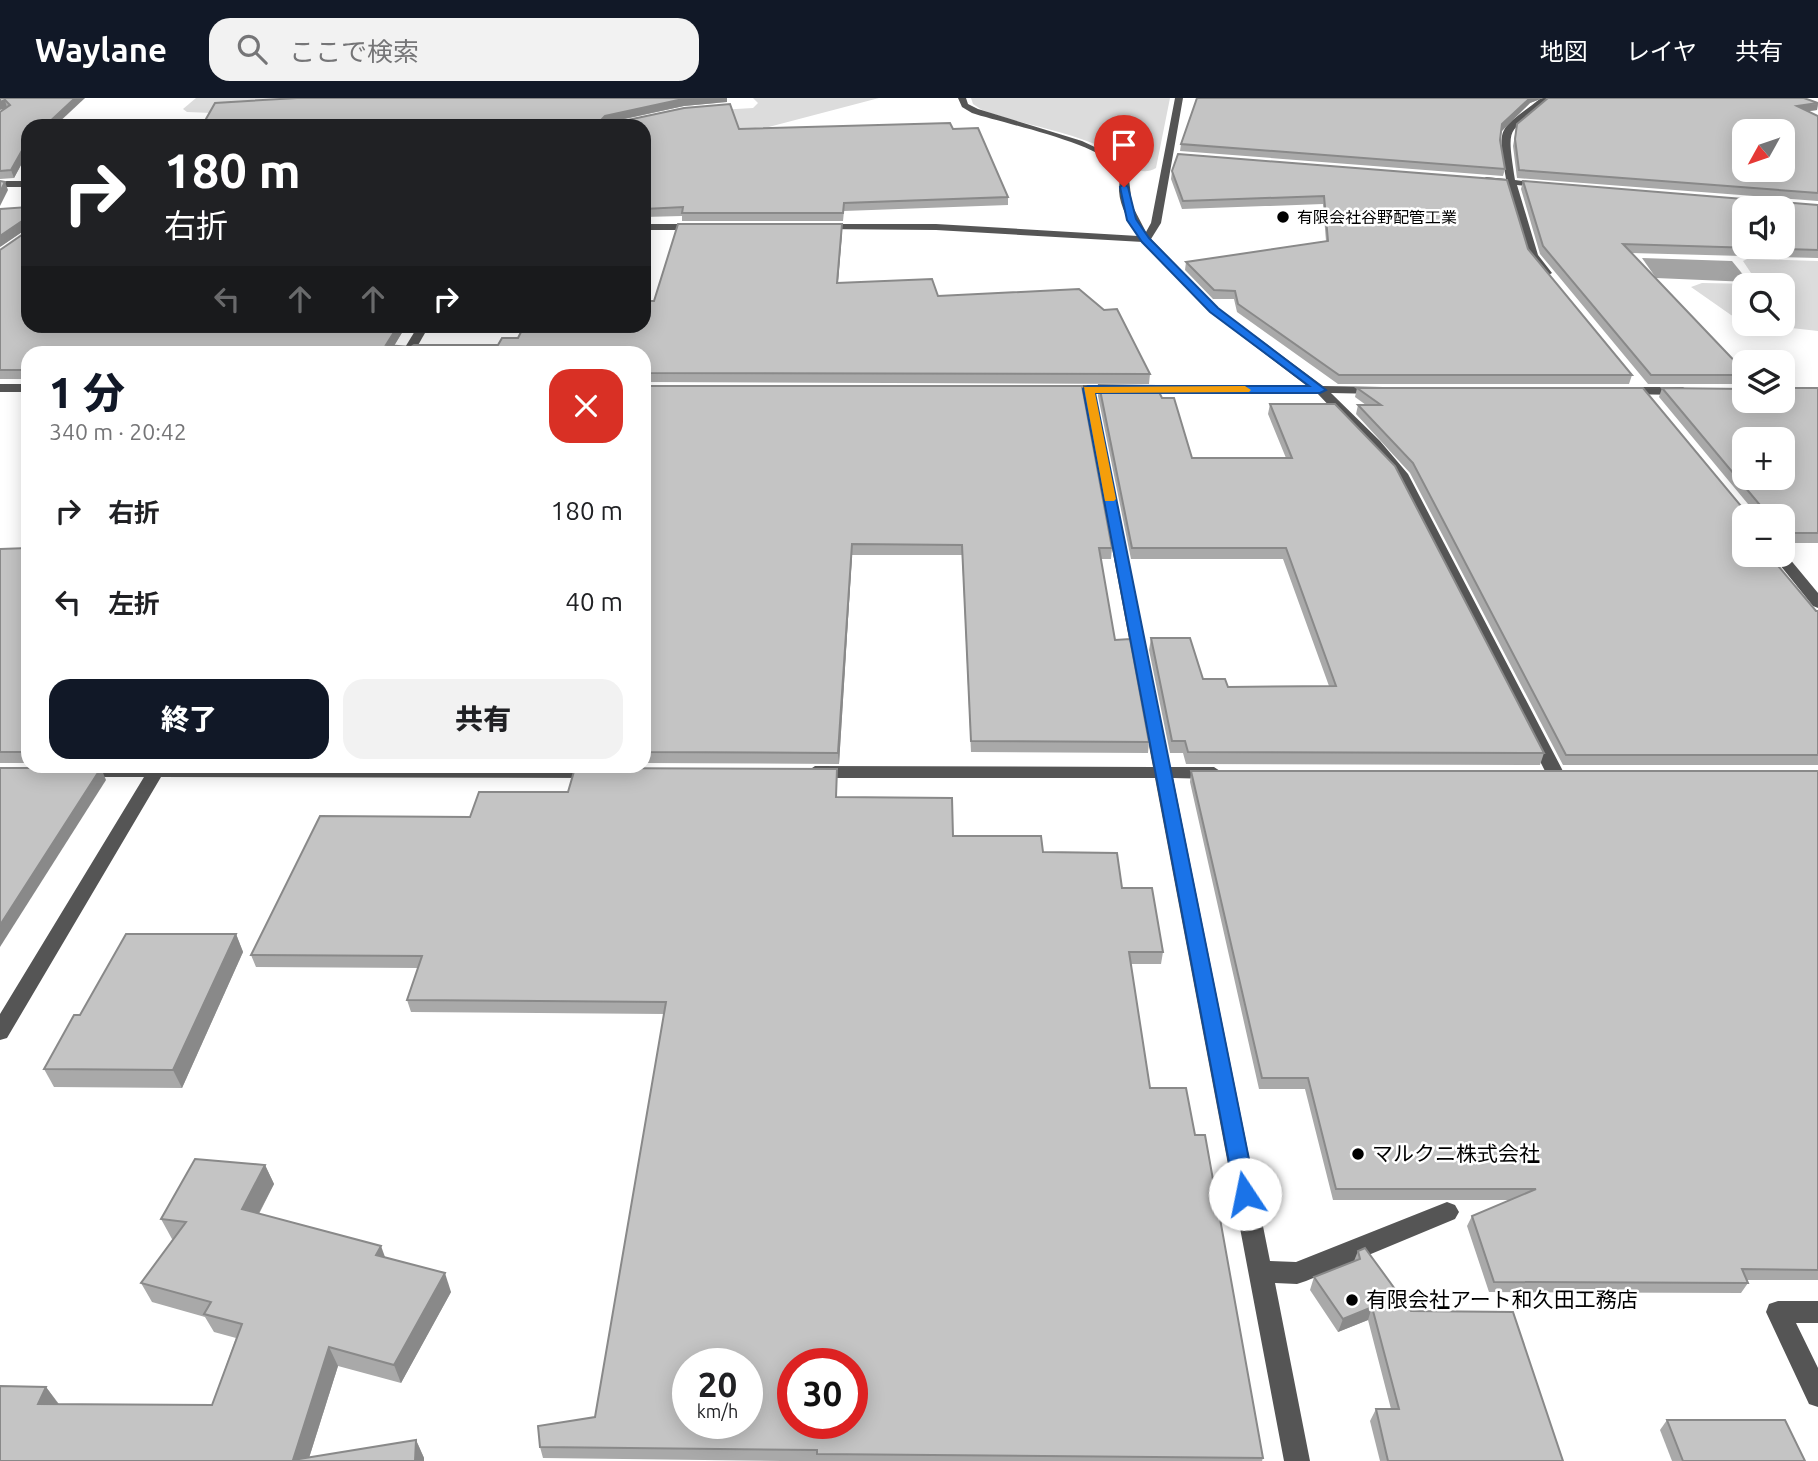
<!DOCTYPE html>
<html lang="ja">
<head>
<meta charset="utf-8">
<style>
	:root { --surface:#fff; --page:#f2f2f2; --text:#202124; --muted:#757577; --accent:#111827 }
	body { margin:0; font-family:Ubuntu,"Noto Sans JP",sans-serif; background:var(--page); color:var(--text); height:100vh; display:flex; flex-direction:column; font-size:26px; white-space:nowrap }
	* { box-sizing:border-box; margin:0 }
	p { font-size:23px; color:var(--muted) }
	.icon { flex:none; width:38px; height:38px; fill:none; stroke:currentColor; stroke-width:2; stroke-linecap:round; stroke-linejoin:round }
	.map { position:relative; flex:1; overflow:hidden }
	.drawer { position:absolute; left:21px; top:248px; width:630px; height:427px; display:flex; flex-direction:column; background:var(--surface); border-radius:21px; box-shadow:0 4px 18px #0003 }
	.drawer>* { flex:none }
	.hud { position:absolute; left:21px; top:21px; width:630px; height:214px; border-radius:21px; box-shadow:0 4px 18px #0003; background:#202124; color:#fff; overflow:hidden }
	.needle { width:46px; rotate:230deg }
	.fabs { position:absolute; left:1732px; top:21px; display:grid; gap:14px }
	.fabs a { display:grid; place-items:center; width:63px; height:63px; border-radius:14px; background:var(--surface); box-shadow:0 4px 18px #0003; font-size:35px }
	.speed { position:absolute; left:672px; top:1250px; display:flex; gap:14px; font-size:35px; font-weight:700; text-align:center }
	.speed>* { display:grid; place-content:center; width:91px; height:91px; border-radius:50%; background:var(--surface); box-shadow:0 4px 18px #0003; line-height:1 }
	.speed small { font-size:18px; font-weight:400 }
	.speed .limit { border:10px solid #d22; background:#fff; color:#111 }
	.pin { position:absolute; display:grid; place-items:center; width:60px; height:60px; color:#fff; margin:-72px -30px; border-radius:50% 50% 50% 0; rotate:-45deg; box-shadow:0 0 7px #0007 }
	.pin .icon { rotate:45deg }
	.me { position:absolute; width:77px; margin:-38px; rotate:349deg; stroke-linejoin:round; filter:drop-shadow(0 0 5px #0008) }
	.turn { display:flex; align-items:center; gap:24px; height:147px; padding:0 28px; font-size:32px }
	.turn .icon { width:91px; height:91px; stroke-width:2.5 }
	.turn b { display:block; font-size:49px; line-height:60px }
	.lanes { display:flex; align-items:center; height:66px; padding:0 28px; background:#0003; justify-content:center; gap:35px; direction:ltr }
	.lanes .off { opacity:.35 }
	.round { display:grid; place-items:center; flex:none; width:74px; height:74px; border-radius:21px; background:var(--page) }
	.headline { display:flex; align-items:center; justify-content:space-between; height:119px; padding:0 28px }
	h1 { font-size:42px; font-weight:800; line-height:52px; color:var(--accent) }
	.cta { display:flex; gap:14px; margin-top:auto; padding:14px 28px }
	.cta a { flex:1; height:80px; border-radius:21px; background:var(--accent); color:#fff; font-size:28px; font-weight:800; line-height:80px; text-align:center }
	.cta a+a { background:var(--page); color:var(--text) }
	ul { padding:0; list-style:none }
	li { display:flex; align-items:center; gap:21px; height:91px; padding:0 28px }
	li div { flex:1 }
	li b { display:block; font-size:26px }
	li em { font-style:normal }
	header { display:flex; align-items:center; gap:42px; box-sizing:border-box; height:98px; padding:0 35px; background:var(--accent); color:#fff }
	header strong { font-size:33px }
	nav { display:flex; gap:38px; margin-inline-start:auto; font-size:24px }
	.search { width:490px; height:63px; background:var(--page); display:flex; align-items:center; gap:18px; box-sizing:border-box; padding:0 24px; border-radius:21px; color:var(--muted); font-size:26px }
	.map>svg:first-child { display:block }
</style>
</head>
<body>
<header>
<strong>Waylane</strong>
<div class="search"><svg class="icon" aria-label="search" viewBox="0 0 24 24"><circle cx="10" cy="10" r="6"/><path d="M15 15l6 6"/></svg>ここで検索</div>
<nav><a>地図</a><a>レイヤ</a><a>共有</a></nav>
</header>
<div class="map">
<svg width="1818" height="1363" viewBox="0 0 1818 1363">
	<rect width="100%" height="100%" fill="#fff"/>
	<g fill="#dcdcdc">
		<polygon points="196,0 304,0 212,15 187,14 183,11"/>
		<polygon points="753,0 879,0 753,33 628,28 719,12 753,10 758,5"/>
		<path d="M971,0H1170L1156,70C1136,82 1121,58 1104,50C1065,32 1022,27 982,12L973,6Z"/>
		<polygon points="1747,161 1818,163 1818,233 1756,226 1783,226 1783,187 1745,187 1745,223 1731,217 1691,189 1702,185 1756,186 1757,184 1743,163"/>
	</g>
	<polygon fill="#a3a3a3" points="1642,160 1732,163 1749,184 1656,180"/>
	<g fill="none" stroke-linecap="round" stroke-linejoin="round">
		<g fill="#555" fill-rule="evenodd">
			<path d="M958,0H966L968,6L978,11L1082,43L1118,60L1128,72L1132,107L1146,134L1151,125L1175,0H1183L1161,125L1151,141L1218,210L1323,288L1383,289L1385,292L1379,296L1331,295L1380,343L1408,376L1564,675L1555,681L1546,675L1395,377L1317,295H1095L1170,669H1214L1223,675L1214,681L1173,680L1270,1163L1296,1164L1447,1104L1455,1107L1459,1114L1455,1121L1306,1183L1297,1186L1275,1185L1310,1363H1284L1155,680H815L806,674L815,668L1153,669L1083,295H1060L1054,291L1060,287L1307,288L1210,214L1143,144L936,132L817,131V127L820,126H936L1138,138C1129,124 1120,109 1119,93C1119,86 1121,78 1118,71C1103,46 1002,25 972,15L962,9Z"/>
			<path d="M1541,0H1550C1510,40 1505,18 1515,82L1551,87L1546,90L1517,87L1538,157L1552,175L1547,178L1528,158L1507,87L1481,82L1486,79L1506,81C1497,25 1498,34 1541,0Z"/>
			<rect x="0" y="83" width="28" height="6"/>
			<polygon points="644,126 701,126 706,129 701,132 644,132"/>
			<polygon points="418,228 429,228 413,256 401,256"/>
			<rect x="0" y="286" width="28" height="8"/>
			<polygon points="1624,289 1683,289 1689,293 1683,297 1620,296 1618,293"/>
			<polygon points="1784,454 1818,495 1818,510 1813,508 1772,457 1783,457"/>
			<polygon points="76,668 595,668 604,674 595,680 161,679 7,940 0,942 0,916 144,679 80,679 71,673"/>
			<polygon points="1778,1203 1818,1203 1818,1225 1796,1225 1818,1270 1818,1309 1809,1306 1766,1214 1769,1206"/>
		</g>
	</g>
	<g fill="#a9a9a9">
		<polygon points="0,0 85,0 28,28 28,54 14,80 0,81 0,14 6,10"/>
		<polygon points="1197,0 1543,0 1530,5 1501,33 1500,42 1505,71 1503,78 1180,53 1181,46"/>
		<polygon points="727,4 684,8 616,23 739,31 953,31 1008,99 1008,107 844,113 843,123 682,123 682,118 644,119 644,28 202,28"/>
		<polygon points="1818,5 1817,12 1808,13 1818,18 1818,103 1517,80 1513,48 1517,26"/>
		<polygon points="1178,56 1528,151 1632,277 1629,286 1338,286 1237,214 1234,201 1213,201 1185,172 1186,164 1326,143 1323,106 1182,111 1171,81 1172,73"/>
		<polygon points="1523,83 1818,107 1818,160 1631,155 1745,274 1745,286 1648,286 1540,156 1521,91"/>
		<polygon points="28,109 28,228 406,228 394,248 411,249 498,247 518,240 644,228 654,203 842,135 838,185 938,198 1150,276 1149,286 644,284 644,256 28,256 28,281 0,281 0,152 26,134 26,131 0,149"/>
		<polygon points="1099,287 1192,360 1286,360 1268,316 1270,306 1544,655 1540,667 1186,666 1183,655 1170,655 1149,552 1151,540 1203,581 1228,589 1329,588 1283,461 1131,461 1098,298"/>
		<polygon points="644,288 1112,450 1111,461 1101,461 1115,542 1149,644 1148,655 971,654 962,457 852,457 839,666 644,665"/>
		<polygon points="1357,290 1746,414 1753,412 1659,299 1662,290 1818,290 1818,445 1783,445 1783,418 1745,418 1745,457 1816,513 1818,513 1818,667 1563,667 1410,375 1356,316 1358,307 1366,307 1355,299"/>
		<polygon points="28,450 28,665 0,665 0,451"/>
		<polygon points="837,671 837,699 953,738 1043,754 1122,790 1163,854 1161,866 1131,866 1150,990 1195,1037 1263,1360 1262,1363 782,1363 543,1360 540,1349 595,1319 664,916 411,914 407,902 418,870 256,869 251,857 470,719 568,694"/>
		<polygon points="1191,673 1818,673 1818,1182 1747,1182 1748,1185 1741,1195 1489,1194 1467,1128 1472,1118 1510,1102 1333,1102 1305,991 1259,991 1190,684"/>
		<polygon points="236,836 243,854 182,990 54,989 44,971 80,917"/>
		<polygon points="265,1067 274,1086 259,1116 385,1159 451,1194 401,1285 338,1268 309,1360 416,1342 424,1360 424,1363 0,1363 46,1289 59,1306 212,1307 236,1240 214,1234 205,1219 152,1204 141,1185 173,1141 172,1141 161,1121"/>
		<polygon points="1358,1153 1411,1213 1563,1363 1380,1363 1370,1323 1376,1311 1391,1311 1368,1222 1338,1234 1310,1192 1314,1179 1354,1163"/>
		<polygon points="1667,1322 1805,1363 1672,1363 1660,1332"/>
	</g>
	<g fill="#898989">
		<polygon points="75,0 85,0 55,28 45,28"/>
		<polygon points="695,0 727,0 727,4 684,8 605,25 602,21 605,18 683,1"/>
		<polygon points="1530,0 1543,0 1530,5 1501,34 1502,26"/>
		<polygon points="5,2 7,10 0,12 0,4"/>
		<polygon points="1818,6 1817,12 1795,15 1797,8"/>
		<polygon points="28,44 28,54 14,80 11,72 25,47"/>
		<polygon points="5,84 8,92 0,108 0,94"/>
		<polygon points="25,121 28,130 0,149 0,138"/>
		<polygon points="842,126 842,135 837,194 837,185"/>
		<polygon points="398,228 406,228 389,256 386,247"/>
		<polygon points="852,446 852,457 839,666 838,655"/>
		<polygon points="101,670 106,682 0,849 0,827"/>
		<polygon points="236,836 243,854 182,990 173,972"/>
		<polygon points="265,1067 274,1086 251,1130 242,1111"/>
		<polygon points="381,1148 388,1167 376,1157"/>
		<polygon points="445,1175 451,1194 401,1285 394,1267"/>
		<polygon points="1372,1209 1368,1222 1338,1234 1343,1221"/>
		<polygon points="329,1249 338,1268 308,1363 293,1362"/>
		<polygon points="46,1289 59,1307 38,1306"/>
		<polygon points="416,1342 424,1360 424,1363 415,1363"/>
	</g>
	<g fill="#c4c4c4" stroke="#898989" stroke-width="2" fill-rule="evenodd">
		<polygon points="0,0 75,0 45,28 28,28 28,44 25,47 11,72 0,73 0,14 10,7 5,2 0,4"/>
		<polygon points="297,0 695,0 683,1 605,18 602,21 605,23 623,23 684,10 730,6 739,31 950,25 953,31 978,30 1008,99 844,105 843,115 682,115 683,109 644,111 644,28 202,28 215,5"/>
		<polygon points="1197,0 1530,0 1502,26 1500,42 1505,71 1181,46"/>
		<path d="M1548,0H1804L1818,5L1797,8L1818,18V95L1519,72L1515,41L1517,26ZM1745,33H1783V72H1745Z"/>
		<polygon points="1178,56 1507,82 1528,151 1632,277 1339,277 1238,206 1235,193 1214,192 1186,164 1328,143 1324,98 1183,103 1172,73"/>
		<polygon points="0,83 5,84 0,94"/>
		<path d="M1523,83L1818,107V152L1623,146L1745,274V277H1651L1543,148ZM1745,110H1783V149H1745Z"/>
		<polygon points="28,109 28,228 398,228 386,247 411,249 414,247 498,247 502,240 518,240 524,228 644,228 644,219 649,203 654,203 678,126 842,126 837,185 932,181 938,198 1079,191 1104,212 1117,211 1150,276 644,275 644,256 28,256 28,272 0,272 0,152 26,134 25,121 0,138 0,111"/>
		<polygon points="1099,287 1156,288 1162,300 1174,300 1192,360 1292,360 1270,306 1335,306 1395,368 1544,655 1188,654 1185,643 1172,643 1151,540 1190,540 1203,581 1225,581 1228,589 1336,588 1286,450 1132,450"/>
		<polygon points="644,288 1082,288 1112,450 1099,450 1115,542 1130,541 1149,644 971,643 962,447 852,446 838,655 644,654"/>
		<path d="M1357,290H1643L1746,414L1759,411L1760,407L1662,290L1745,291V303H1783V290H1818V435H1783V418H1745V457H1769L1816,513H1818V657H1566L1413,365L1358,307H1381ZM1745,341H1783V380H1745Z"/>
		<polygon points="28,450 28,654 0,654 0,451"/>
		<polygon points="0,670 101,670 0,827"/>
		<path d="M575,670L837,671L836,699L952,700L953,738H1041L1043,754L1117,755L1122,790H1152L1163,854H1129L1150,990H1186L1195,1037H1205L1263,1360L817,1356V1352L540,1349L538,1328L595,1319L666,904L407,902L422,858L251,857L320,718L470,719L479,694H568ZM688,1265H747V1325H688ZM793,1265H852V1325H793Z"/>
		<polygon points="1191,673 1818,673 1818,1172 1742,1171 1748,1185 1494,1184 1472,1118 1536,1091 1336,1091 1308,980 1262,980"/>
		<polygon points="126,836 236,836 173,972 44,971 74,917 80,917"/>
		<polygon points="195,1061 265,1067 242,1111 381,1148 376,1157 445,1175 394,1267 329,1249 293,1362 416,1342 415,1363 0,1363 0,1288 46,1289 38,1306 212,1307 242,1226 204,1216 211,1204 141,1185 186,1124 161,1121"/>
		<polygon points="1365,1150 1411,1213 1513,1214 1563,1363 1388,1363 1376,1311 1399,1311 1372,1209 1343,1221 1314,1179 1360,1161 1358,1153"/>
		<polygon points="1667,1322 1785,1322 1805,1363 1683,1363"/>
	</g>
	<polygon fill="#1a73e8" stroke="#114b97" stroke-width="2" points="1124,86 1128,89 1136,121 1149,140 1218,210 1326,292 1320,295 1095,295 1256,1096 1253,1102 1245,1105 1238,1102 1235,1096 1083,291 1088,288 1309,288 1210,214 1142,144 1127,122 1120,89"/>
	<polygon fill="#f59e0b" points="1245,288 1251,292 1249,294 1095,295 1116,401 1114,403 1105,403 1084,289"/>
	<g fill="#000" stroke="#fff" stroke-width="2.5">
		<circle cx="1283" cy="119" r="7"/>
		<circle cx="1358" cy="1056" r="7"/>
		<circle cx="1352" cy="1202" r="7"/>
	</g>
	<g text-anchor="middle" stroke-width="5" stroke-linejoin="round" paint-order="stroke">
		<g font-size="16" fill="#000" stroke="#fff" text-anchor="start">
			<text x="1297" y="125">有限会社谷野配管工業</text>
		</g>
		<g font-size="21" fill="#000" stroke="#fff" text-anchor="start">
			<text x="1372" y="1063">マルクニ株式会社</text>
			<text x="1366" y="1209">有限会社アート和久田工務店</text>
		</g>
	</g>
</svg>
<div class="fabs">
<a><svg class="needle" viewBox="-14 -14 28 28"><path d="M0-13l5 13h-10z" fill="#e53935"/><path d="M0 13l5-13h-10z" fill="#757577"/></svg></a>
<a><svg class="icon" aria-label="sound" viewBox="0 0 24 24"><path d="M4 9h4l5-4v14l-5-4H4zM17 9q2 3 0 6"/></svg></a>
<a><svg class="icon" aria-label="search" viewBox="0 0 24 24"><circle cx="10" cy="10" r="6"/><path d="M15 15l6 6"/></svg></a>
<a><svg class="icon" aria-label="layers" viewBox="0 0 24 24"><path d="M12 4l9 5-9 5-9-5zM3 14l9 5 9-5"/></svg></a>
<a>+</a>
<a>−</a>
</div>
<div class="speed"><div>20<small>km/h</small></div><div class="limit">30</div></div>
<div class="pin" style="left:1124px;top:89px;background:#d93025"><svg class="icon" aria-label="arrive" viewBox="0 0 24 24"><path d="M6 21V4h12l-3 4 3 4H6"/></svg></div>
<svg class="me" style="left:1245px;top:1096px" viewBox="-20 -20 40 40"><circle r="19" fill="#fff"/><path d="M0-13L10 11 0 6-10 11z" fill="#1a73e8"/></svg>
<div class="hud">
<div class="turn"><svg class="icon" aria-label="right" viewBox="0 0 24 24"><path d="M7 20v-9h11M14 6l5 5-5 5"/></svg><div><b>180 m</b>右折</div></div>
<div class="lanes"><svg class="icon off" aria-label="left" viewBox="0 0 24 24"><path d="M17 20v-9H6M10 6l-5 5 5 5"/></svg><svg class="icon off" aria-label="ahead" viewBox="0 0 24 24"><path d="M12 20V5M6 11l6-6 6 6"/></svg><svg class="icon off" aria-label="ahead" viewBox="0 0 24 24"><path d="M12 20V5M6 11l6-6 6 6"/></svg><svg class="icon" aria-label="right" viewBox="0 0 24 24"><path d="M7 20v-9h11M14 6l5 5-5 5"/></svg></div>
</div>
<section class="drawer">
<div class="headline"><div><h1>1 分</h1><p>340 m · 20:42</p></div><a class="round" style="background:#d93025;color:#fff"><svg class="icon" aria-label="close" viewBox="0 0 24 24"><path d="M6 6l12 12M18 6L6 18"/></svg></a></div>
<ul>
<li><svg class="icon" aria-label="right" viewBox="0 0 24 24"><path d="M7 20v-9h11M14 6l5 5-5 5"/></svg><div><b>右折</b></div><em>180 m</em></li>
<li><svg class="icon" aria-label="left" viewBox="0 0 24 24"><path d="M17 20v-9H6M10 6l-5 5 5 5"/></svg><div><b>左折</b></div><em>40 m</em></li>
</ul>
<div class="cta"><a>終了</a><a>共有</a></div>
</section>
</div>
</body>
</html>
